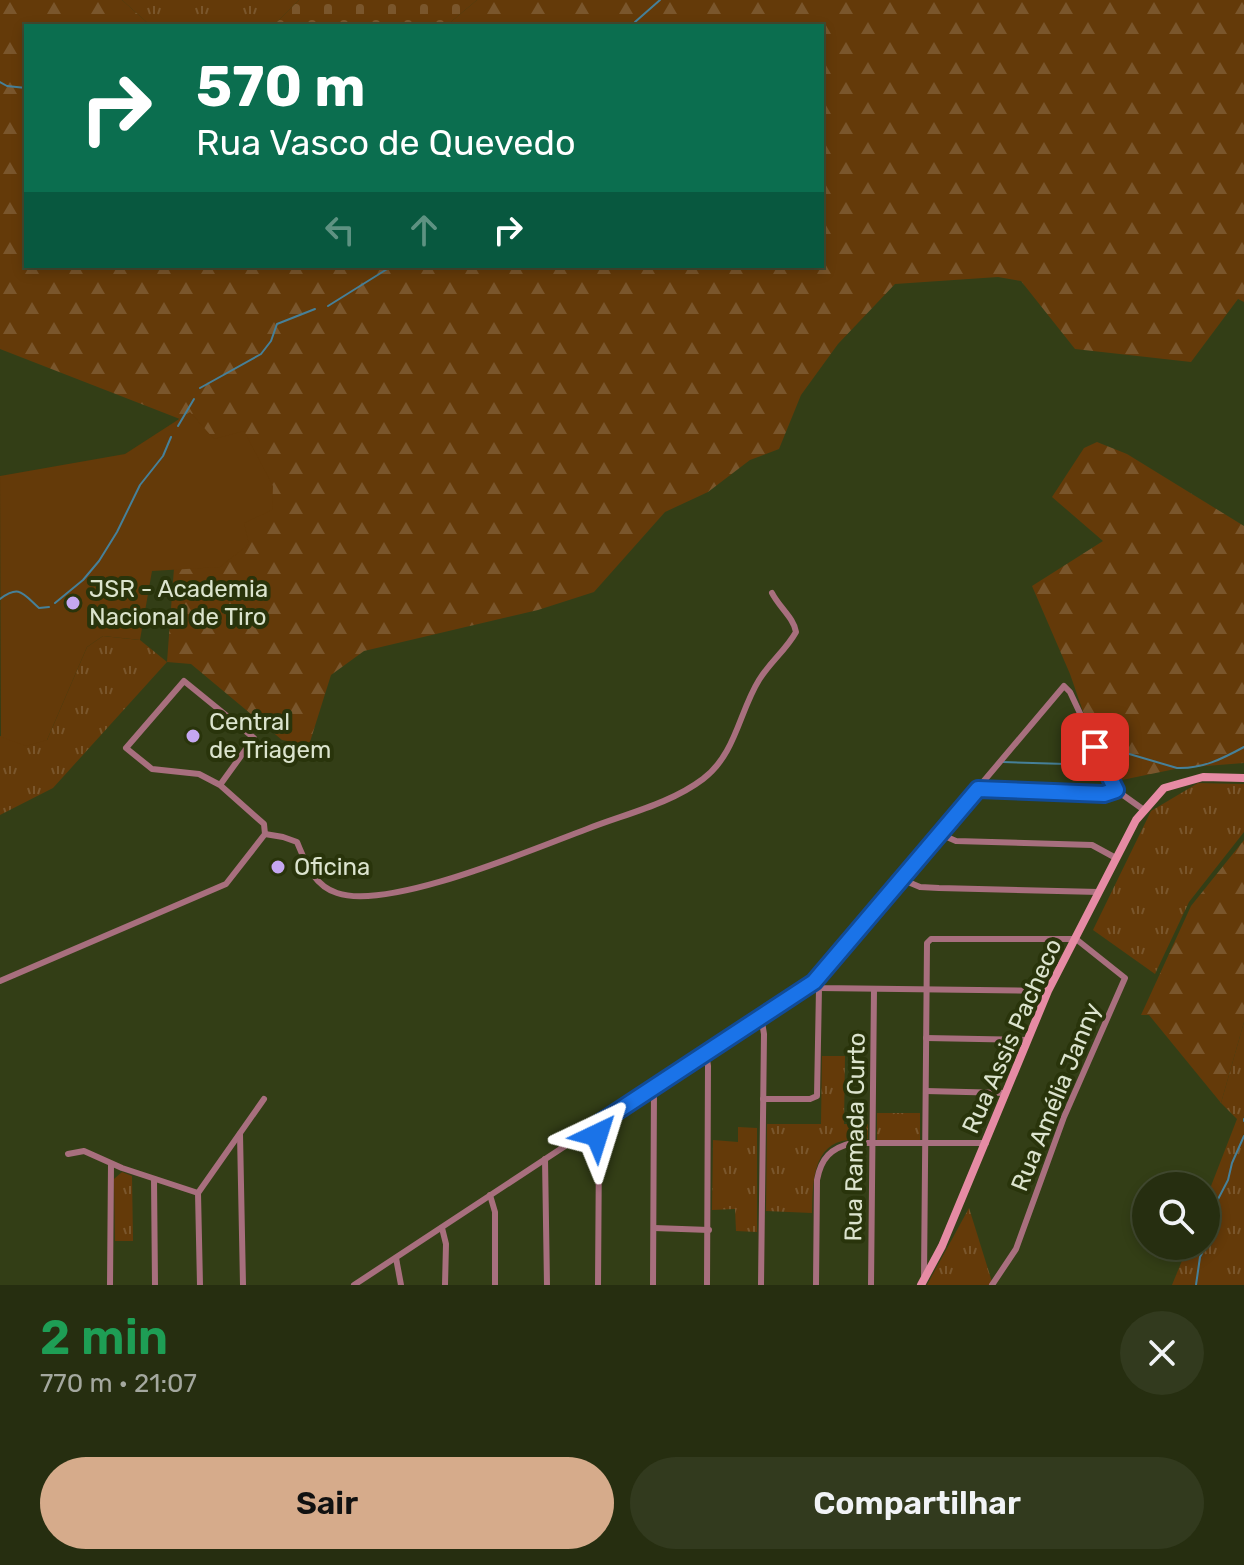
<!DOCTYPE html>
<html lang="pt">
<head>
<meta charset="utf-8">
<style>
	:root { --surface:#262e10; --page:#323a1e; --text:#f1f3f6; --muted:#a4a89f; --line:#424a30; --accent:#d6ab8b }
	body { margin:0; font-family:Rubik,sans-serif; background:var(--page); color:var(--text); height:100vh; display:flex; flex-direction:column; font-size:30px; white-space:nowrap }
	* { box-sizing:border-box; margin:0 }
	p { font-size:26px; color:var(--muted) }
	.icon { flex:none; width:44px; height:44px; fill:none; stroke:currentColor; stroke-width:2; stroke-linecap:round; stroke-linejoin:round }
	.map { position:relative; height:1285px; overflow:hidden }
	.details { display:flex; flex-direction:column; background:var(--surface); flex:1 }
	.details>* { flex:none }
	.top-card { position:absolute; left:24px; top:24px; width:800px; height:244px; border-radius:0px; box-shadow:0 4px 12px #0003,0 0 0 2px var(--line); background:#0b6e4f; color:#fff; overflow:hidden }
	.controls { position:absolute; left:1132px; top:1172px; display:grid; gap:16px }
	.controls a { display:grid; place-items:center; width:88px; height:88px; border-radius:50%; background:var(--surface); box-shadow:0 4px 12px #0003,0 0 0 2px var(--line); font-size:40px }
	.pin { position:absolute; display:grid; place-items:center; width:68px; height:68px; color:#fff; margin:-34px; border-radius:16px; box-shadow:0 4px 12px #0006 }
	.me { position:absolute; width:88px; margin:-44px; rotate:41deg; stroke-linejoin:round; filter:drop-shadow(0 0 6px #0008) }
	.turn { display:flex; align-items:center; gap:28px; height:168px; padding:0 40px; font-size:36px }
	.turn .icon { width:104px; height:104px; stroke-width:2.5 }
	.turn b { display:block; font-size:56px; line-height:68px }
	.lanes { display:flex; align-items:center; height:76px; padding:0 40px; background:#0003; justify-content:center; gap:40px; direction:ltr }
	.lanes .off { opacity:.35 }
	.round { display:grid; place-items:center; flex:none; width:84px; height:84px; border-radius:42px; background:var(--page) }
	.summary { display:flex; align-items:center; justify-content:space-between; height:136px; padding:0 40px }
	h1 { font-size:48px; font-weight:600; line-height:60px; color:#1e9e55 }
	.primary-button { display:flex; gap:16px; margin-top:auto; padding:16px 40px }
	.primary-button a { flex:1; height:92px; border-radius:48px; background:var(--accent); color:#111; font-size:32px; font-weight:600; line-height:92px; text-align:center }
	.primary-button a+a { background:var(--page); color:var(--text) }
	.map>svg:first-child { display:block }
</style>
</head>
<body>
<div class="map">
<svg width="1244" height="1285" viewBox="0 0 1244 1285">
	<defs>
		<pattern id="grass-tufts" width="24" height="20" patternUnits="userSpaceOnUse" patternTransform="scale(2)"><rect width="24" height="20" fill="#643a09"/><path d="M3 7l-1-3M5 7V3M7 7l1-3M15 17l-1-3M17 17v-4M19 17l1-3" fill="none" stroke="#7a562c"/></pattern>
		<pattern id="forest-firs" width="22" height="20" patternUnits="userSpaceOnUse" patternTransform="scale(2)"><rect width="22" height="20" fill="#643a09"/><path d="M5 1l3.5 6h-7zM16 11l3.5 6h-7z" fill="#7a562c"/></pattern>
		<pattern id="cemetery-stones" width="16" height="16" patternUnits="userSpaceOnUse" patternTransform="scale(2)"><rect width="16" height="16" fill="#643a09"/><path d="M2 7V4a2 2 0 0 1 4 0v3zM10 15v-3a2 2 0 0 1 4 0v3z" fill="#7a562c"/></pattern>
	</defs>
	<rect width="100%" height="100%" fill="#333e16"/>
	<g fill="url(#grass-tufts)">
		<polygon points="122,0 299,0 273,26 151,26"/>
		<polygon points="103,636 140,640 167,662 53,788 0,815 0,736 47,740 87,647"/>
		<polygon points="1198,783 1244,784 1244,832 1189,902 1155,974 1093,930 1151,811"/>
		<polygon points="1244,1022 1244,1285 1172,1285 1188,1246 1206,1246 1206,1199 1237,1119 1221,1103"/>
		<path d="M822,1056H845L844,1124H868V1139C860,1140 850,1139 842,1141C811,1149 813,1188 812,1213L766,1211L767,1124H821Z"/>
		<rect x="877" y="1113" width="43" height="28"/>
		<polygon points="738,1127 757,1128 757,1232 736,1231 735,1209 712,1210 713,1140 738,1142"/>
		<polygon points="122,1172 132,1176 133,1241 115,1241 114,1179"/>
		<polygon points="969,1208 993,1285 927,1285"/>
	</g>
	<g fill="url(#forest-firs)">
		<polygon points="0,0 122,0 151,26 26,26 26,266 822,266 822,26 446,26 477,0 1244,0 1244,302 1238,299 1191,362 1075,349 1021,281 998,277 895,284 838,344 801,395 779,449 750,460 708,492 665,512 594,592 538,610 364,651 331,675 309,745 282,740 191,664 167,662 185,421 0,349"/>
		<polygon points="1097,442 1127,454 1244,526 1244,763 1180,768 1117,781 1087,723 1070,674 1032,586 1103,541 1052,497 1084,448"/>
		<polygon points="1244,840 1244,1022 1221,1103 1149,1015 1141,1015 1191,906"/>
	</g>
	<polygon fill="url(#cemetery-stones)" points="299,0 477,0 446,26 273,26"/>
	<polygon fill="#643a09" points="190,412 214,439 244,431 273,486 272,510 244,523 249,544 220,567 152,571 140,640 103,636 87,647 47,740 26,746 1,737 0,476 125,454"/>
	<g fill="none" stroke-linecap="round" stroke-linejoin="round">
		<g stroke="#468099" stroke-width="2">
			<polyline points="635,22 660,0"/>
			<polyline points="0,82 7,86 26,88"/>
			<polyline points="328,306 392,266"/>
			<polyline points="200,388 261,354 271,341 277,324 315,309"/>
			<polyline points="178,426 194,399"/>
			<path d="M0,599C20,584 23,594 39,608L49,607"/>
			<polyline points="55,603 83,580 99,561 117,532 140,485 163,456 171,437"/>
			<path d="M1003,762L1066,764L1076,761L1089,750L1102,746L1177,768C1202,769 1222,759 1244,747"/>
			<polyline points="1244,1119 1244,1121"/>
			<polyline points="1206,1246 1213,1223 1215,1205 1228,1180 1232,1163 1244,1136"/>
			<polyline points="1196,1285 1200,1257 1205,1248"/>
		</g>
		<g stroke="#a86f7e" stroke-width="6">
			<polyline points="978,789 1104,794 1116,790"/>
			<path d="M265,834L283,837L297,842C306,863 313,885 337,893C389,911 533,849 587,829C625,814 670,804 703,779C736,754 739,712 759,680C770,662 786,650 796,632C794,618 779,607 772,593"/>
			<polyline points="940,834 956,841 1092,845 1114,857"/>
			<polyline points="901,879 920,887 939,888 1099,892"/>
			<polyline points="0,981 226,884 265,834 264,824 220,785 199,774 152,769 126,748 184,681 254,738 220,785"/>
			<polyline points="814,982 819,988 1048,991"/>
			<polyline points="926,1038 1027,1040"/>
			<polyline points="706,1053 708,1066 707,1285"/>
			<polyline points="926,1091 1006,1093"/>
			<polyline points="763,1099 810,1099 817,1096 819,988"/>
			<polyline points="595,1126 599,1144 598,1285"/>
			<polyline points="240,1134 243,1285"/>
			<polyline points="68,1154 84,1151 122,1168 198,1193"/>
			<polyline points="545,1159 547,1285"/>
			<polyline points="154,1179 155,1285"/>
			<polyline points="198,1193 264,1099"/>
			<polyline points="198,1193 200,1285"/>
			<polyline points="490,1195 495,1212 495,1285"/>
			<polyline points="442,1228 446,1244 445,1285"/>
			<polyline points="654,1228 709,1230"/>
			<polyline points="396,1258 401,1285"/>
			<polyline points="924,1279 927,943 931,939 1076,939 1125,978 1064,1117 1016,1249 992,1285"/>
			<polyline points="110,1285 111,1164"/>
			<polyline points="354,1285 814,982 1064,686 1070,692 1116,790 1144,810"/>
			<polyline points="653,1285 654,1087"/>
			<polyline points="761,1285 764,1034 761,1016"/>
			<path d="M816,1285L817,1180C821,1158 831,1148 852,1143H986"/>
			<polyline points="871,1285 874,989"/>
		</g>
		<polyline stroke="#e68ba4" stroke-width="8" points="921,1285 942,1246 1048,991 1136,820 1164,788 1203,777 1244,778"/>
	</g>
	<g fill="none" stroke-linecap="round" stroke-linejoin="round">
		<g stroke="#114b97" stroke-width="20">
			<polyline id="route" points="597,1135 595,1126 814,982 978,789 1104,794 1116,790 1095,747"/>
		</g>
		<use href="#route" stroke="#1a73e8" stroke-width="14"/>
	</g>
	<g fill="#c5a7f1" stroke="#29340b" stroke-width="3">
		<circle cx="73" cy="603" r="8"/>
		<circle cx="193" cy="736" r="8"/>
		<circle cx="278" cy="867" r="8"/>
	</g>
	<g text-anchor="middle" stroke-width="8" stroke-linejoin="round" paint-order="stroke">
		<g font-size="24" fill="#dce4ce" stroke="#29340b" text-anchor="start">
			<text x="89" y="597">JSR - Academia<tspan x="89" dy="28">Nacional de Tiro</tspan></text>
			<text x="209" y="730">Central<tspan x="209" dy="28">de Triagem</tspan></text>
			<text x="294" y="875">Oficina</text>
		</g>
		<g font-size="24" fill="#dce4ce" stroke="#29340b">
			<text transform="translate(1012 1036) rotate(-66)" y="8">Rua Assis Pacheco</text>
			<text transform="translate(1056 1097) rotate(-68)" y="8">Rua Amélia Janny</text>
			<text transform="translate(855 1137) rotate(-89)" y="8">Rua Ramada Curto</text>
		</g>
	</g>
</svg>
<div class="controls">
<a><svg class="icon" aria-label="search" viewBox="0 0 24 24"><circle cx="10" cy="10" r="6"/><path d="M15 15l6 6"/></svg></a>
</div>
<div class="pin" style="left:1095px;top:747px;background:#d93025"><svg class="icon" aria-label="arrive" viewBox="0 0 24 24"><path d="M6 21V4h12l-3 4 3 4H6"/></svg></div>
<svg class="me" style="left:597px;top:1135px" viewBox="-20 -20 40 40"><path d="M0-17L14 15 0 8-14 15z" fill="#1a73e8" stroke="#fff" stroke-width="4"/></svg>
<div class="top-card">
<div class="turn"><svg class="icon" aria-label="right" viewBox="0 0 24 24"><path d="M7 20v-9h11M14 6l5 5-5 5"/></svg><div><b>570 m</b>Rua Vasco de Quevedo</div></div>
<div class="lanes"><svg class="icon off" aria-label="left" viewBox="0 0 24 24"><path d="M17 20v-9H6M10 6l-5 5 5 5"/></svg><svg class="icon off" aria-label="ahead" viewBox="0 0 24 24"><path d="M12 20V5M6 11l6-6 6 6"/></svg><svg class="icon" aria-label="right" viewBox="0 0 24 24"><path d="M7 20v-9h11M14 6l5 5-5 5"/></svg></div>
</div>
</div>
<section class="details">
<div class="summary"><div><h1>2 min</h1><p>770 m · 21:07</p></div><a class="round"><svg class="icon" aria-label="close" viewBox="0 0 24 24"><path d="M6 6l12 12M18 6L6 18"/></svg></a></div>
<div class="primary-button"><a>Sair</a><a>Compartilhar</a></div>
</section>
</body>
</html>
